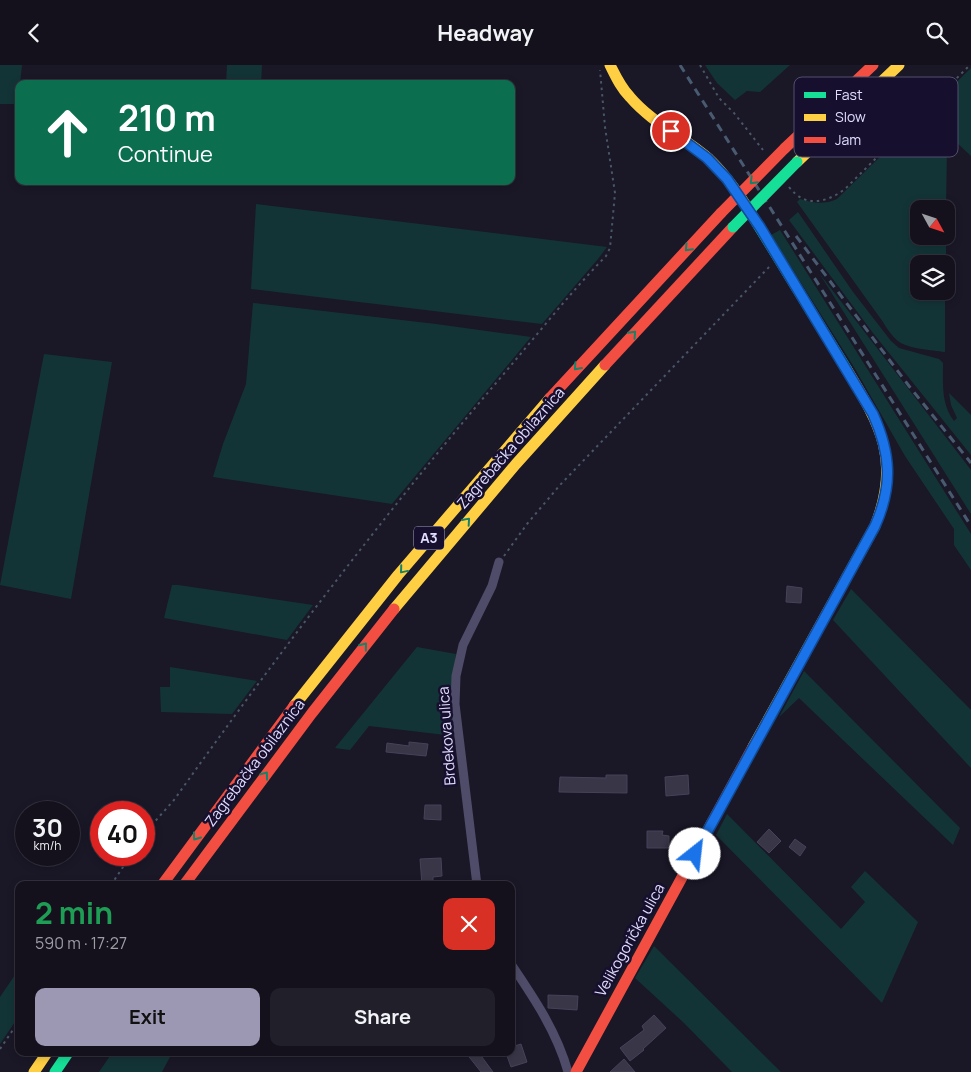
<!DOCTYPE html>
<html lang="en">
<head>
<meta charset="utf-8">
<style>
	:root { --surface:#14111d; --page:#211f2a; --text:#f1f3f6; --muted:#9d9da4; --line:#33313b; --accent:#9c98b3 }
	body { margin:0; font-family:Manrope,sans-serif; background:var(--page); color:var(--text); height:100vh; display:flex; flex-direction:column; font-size:19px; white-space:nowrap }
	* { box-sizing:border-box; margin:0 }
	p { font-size:16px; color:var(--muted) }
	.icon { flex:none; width:28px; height:28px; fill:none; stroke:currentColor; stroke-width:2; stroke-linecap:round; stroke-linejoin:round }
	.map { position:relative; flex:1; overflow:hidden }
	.details { position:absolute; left:15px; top:816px; width:500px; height:175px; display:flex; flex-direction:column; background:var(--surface); border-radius:10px; box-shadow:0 2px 8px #0003,0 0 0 1px var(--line) }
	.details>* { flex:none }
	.banner { position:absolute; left:15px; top:15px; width:500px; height:105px; border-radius:10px; box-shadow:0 2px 8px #0003,0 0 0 1px var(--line); background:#0b6e4f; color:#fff; overflow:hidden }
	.needle { width:32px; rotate:130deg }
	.tools { position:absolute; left:910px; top:135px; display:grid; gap:10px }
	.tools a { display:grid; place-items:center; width:45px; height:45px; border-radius:10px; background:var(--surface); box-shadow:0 2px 8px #0003,0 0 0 1px var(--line); font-size:25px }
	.speed { position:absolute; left:15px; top:736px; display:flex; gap:10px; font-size:25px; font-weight:700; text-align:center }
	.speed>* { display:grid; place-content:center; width:65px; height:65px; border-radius:50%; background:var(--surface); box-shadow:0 2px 8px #0003,0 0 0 1px var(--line); line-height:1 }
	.speed small { font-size:12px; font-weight:400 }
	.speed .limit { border:8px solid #d22; background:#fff; color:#111 }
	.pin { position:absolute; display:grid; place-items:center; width:42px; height:42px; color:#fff; margin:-21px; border:2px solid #fff; border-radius:50%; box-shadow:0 1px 5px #0007 }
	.me { position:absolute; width:55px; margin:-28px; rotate:29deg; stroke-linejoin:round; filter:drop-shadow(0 0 4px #0008) }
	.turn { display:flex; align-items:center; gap:18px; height:105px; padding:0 20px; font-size:22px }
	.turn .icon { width:65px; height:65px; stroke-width:2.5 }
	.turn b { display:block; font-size:35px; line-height:42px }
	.round { display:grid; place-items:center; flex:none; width:52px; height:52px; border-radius:10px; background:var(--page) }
	.headline { display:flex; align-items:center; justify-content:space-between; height:85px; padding:0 20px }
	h1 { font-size:30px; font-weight:700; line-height:38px; color:#1e9e55 }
	.button { display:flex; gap:10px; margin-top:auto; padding:10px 20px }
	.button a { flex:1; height:58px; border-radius:10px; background:var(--accent); color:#111; font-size:20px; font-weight:700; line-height:58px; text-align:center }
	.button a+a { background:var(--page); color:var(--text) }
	header { display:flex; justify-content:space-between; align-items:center; height:65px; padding:0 20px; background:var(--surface); font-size:22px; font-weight:700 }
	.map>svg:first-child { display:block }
</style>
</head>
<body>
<header><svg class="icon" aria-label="back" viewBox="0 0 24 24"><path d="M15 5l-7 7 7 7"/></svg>Headway<svg class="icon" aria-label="search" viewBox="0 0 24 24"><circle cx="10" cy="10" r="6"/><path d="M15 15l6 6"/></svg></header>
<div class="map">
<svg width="971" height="1007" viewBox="0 0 971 1007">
	<rect width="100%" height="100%" fill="#1a1727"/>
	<g fill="#133437">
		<polygon points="0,0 22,0 20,19 19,19 19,39 0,39"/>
		<polygon points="227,0 262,0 261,19 226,19"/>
		<polygon points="705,0 790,0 760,27 747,26 735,35 717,18"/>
		<path d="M971,3V91L953,74L947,82L946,144H919V171H946V199H919V226H945V287C932,285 908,284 898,276C892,271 887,264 883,257L797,137L800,134C813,138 824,140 837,134Z"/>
		<polygon points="256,139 607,182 598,194 542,259 251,224"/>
		<path d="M798,147L853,227L891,276L899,283L939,294L943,298C943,319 941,339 954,356L957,353L951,340L949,328L971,350V390L873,268L789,155Z"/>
		<polygon points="780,165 971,469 971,505 954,480 954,464 905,391 854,302 771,170"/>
		<polygon points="819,208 971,405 971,449"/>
		<polygon points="253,238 436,259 531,272 392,439 213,412 223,379 246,319"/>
		<polygon points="44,289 112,297 71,534 0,520"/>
		<polygon points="172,520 178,520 313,540 287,575 164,553"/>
		<polygon points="851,524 971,645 971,703 833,555"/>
		<polygon points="417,582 456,589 452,624 454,671 369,661 350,685 335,683"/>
		<polygon points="170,602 257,616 232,649 161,647 160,622 170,622"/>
		<polygon points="804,606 960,763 953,780 799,633 779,652"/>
		<polygon points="727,749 841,864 865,837 851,822 865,806 918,857 882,938 716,770"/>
		<polygon points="654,881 781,1007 732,1007 684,958 635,913"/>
		<polygon points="19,904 19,951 0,979 0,932"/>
		<polygon points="112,988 172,988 162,1007 99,1007"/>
	</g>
	<g fill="#393648" stroke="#47425a">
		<polygon points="787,521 802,523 801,538 786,537"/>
		<polygon points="409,677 428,679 426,691 386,687 387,678 409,681"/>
		<polygon points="606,710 627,710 627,728 559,727 560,712 606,713"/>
		<polygon points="688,710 689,729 666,731 665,712"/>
		<polygon points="425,740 441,740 441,755 424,754"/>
		<polygon points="769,764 781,776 769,788 757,777"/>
		<polygon points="647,766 663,766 662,770 669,771 669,783 647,783"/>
		<polygon points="795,774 806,782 800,791 789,782"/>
		<polygon points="441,793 442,811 433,812 433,820 422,820 420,794"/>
		<polygon points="548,930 578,931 577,945 548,943"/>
		<polygon points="654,950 666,963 643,984 644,985 630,996 620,983 644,965 642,961"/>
		<polygon points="521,979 527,997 511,1002 506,988 511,988 511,982"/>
		<polygon points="466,988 479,988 493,1007 481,1007"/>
		<polygon points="624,994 635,1007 610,1007"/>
	</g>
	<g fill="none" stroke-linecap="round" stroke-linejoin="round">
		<g stroke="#485768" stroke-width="2" stroke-dasharray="2.5 4" stroke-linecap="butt">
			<polyline points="700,0 719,33 734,48 763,85"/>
			<path d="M789,122C805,143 826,138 845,124L970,0"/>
			<polyline points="504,491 527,459 560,420 771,200"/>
			<path d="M144,771L150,762L174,735C278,589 386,447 502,311C536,271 569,229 606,191L610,183L615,128L605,62L600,5"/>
			<polyline points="111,820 131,790"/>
			<polyline points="0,984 19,956"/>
		</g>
		<g stroke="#4e4c68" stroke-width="9">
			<polyline points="477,820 455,639 456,611 463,580 492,521 499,497"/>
			<path d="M511,899C534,933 557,967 568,1007"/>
		</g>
		<g stroke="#16e098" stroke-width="11">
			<polyline points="747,142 847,305"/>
			<polyline points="55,1007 68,988"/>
		</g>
		<g stroke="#ffcf43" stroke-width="11">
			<path d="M610,0C616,12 621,23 630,32C652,58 684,72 709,94C724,108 736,125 747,142"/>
			<polyline points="797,97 899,0"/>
			<polyline points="394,544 516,399 605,300"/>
			<polyline points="294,641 398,510 550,333"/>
			<path d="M753,682L875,461C901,396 881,361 847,305"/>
			<polyline points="34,1007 47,988"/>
		</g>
		<g stroke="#f24e42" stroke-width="11">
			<polyline points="785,83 873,0"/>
			<polyline points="605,300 733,162"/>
			<polyline points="550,333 721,148"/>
			<polyline points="162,820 294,641"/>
			<polyline points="184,820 312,648 394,544"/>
			<polyline points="576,1007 753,682"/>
		</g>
		<g stroke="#485b70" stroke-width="3" stroke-dasharray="8 6" stroke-linecap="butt">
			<polyline points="680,0 971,461"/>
			<polyline points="796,171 909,321 971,398"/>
		</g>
		<polyline stroke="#16e098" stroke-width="11" points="733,162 797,97"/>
		<polyline stroke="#f24e42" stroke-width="11" points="721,148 785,83"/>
	</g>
	<defs><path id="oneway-chevron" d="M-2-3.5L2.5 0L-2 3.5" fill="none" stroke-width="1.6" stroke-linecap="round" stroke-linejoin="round" transform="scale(1.25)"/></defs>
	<g stroke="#168268">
		<use href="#oneway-chevron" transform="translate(753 116) rotate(135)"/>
		<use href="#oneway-chevron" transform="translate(688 183) rotate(133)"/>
		<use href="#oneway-chevron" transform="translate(633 269) rotate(-47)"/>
		<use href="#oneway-chevron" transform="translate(577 302) rotate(132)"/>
		<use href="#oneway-chevron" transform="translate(467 456) rotate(-49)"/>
		<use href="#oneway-chevron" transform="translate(403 505) rotate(130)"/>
		<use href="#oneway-chevron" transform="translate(364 581) rotate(-51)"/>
		<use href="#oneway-chevron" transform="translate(265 710) rotate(-53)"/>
		<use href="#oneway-chevron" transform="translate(196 772) rotate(126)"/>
	</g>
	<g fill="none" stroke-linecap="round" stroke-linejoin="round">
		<g stroke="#114b97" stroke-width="12">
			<path id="route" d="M671,66L707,93L727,114L760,162L873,349C891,389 893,421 875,461L695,789"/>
		</g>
		<use href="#route" stroke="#1a73e8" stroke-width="9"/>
	</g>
	<g text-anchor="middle" stroke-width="5" stroke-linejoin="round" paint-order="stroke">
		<rect fill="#16102e" stroke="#a5a0c0" stroke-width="1" x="414" y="461.5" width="30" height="23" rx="4"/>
		<g font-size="14" font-weight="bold" fill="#e2ddff">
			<text x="429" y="478">A3</text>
		</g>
		<g font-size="15" fill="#e2ddff" stroke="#16102e">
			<text transform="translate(511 383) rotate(-49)" y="5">Zagrebačka obilaznica</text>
			<text transform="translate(447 671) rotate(-94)" y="5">Brdekova ulica</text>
			<text transform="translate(255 698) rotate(-53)" y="5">Zagrebačka obilaznica</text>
			<text transform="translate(630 875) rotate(-61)" y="5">Velikogorička ulica</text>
		</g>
	</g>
	<rect x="794" y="12" width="164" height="80" rx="8" fill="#16102e" stroke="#534e6d" stroke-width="1"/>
	<rect x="804" y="27" width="22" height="6" fill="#16e098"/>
	<rect x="804" y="49" width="22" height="7" fill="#ffcf43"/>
	<rect x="804" y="72" width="22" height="6" fill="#f24e42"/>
	<g font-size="14" fill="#e2ddff">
		<text x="835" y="35">Fast</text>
		<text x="835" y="57">Slow</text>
		<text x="835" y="80">Jam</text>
	</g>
</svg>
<div class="tools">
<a><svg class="needle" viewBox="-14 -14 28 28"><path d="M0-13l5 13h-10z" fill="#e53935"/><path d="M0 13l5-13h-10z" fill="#9d9da4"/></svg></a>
<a><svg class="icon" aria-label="layers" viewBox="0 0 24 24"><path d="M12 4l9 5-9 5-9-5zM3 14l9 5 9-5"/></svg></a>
</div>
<div class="speed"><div>30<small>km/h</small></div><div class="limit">40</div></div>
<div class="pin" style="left:671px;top:66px;background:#d93025"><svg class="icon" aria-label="arrive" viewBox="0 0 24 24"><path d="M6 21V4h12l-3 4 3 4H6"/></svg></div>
<svg class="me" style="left:695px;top:789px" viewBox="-20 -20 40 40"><circle r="19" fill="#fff"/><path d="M0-13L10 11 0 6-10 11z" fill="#1a73e8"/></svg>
<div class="banner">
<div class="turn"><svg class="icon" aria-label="ahead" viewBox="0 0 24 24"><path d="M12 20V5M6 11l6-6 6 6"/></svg><div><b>210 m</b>Continue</div></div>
</div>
<section class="details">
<div class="headline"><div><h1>2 min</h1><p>590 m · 17:27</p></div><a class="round" style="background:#d93025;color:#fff"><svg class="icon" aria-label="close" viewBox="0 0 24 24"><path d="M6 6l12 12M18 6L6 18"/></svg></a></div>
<div class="button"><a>Exit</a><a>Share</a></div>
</section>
</div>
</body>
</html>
